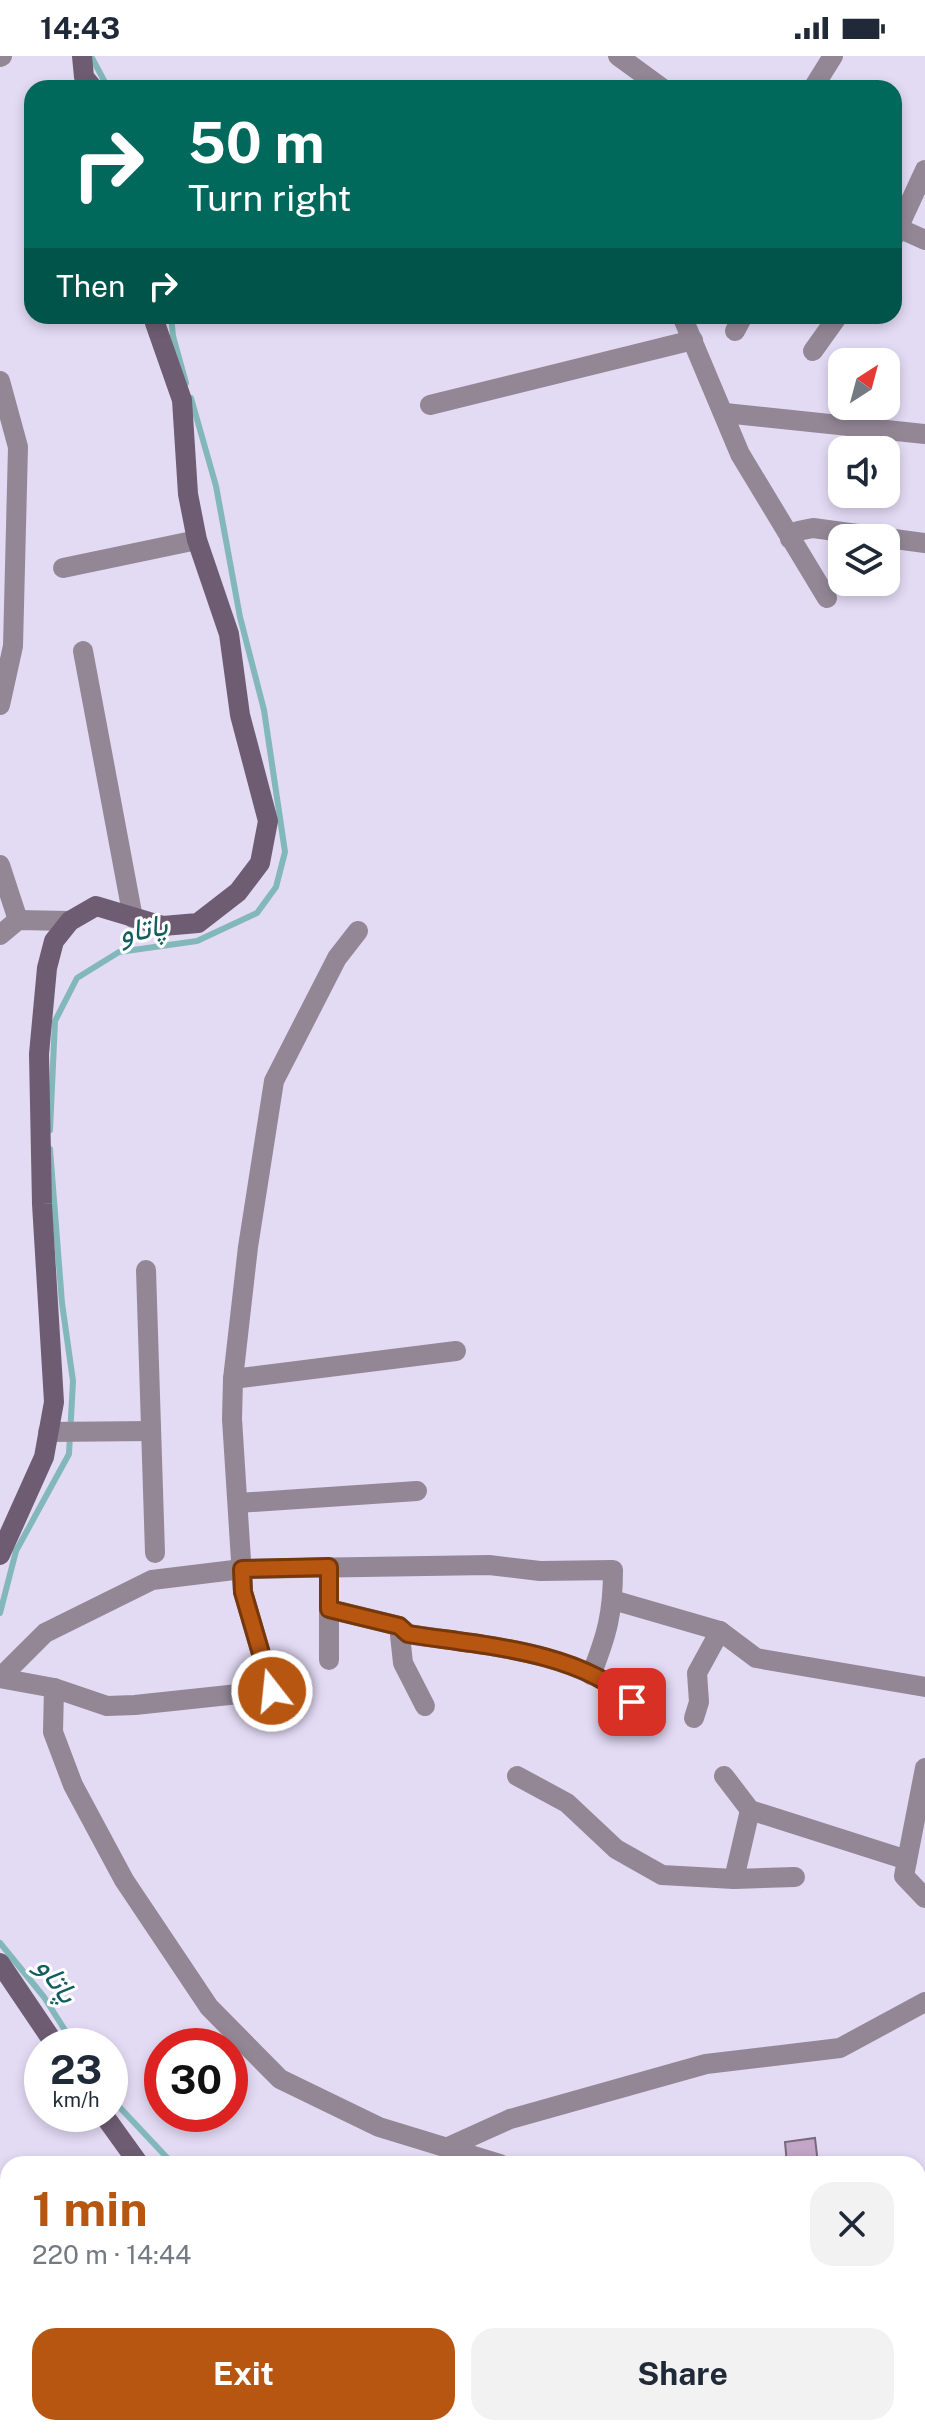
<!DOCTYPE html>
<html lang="en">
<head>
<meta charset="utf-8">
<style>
	:root { --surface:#fff; --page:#f2f2f3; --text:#1f2937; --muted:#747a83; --accent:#b65611 }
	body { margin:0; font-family:"Public Sans",Vazirmatn,sans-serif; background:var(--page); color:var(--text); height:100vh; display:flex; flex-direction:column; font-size:30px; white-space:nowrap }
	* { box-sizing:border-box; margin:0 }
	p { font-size:26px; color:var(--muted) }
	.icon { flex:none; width:44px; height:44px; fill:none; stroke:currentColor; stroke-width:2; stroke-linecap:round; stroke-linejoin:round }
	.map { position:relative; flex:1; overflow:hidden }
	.details { position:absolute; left:0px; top:2100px; width:926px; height:280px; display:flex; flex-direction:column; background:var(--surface); border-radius:24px 24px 0 0; box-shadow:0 4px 12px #0003 }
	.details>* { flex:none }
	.guide { position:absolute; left:24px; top:24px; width:878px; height:244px; border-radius:24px; box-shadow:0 4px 12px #0003; background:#00695c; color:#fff; overflow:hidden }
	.needle { width:52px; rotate:36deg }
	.fabs { position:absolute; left:828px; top:292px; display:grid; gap:16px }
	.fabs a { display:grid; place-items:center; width:72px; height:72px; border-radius:16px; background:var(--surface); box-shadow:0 4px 12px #0003; font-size:40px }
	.speed { position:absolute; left:24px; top:1972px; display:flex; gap:16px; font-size:40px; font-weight:700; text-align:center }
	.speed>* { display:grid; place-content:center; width:104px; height:104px; border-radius:50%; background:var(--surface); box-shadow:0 4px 12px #0003; line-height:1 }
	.speed small { font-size:20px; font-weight:400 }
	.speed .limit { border:12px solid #d22; background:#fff; color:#111 }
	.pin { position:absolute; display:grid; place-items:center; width:68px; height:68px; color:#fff; margin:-34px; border-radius:16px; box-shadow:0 4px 12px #0006 }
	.me { position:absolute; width:88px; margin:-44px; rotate:344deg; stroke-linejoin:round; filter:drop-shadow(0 0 6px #0008) }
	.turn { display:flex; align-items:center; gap:28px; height:168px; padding:0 32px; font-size:36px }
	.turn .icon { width:104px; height:104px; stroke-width:2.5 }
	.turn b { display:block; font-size:56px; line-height:68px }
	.then { display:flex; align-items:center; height:76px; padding:0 32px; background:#0003; gap:16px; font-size:30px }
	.round { display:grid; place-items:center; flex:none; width:84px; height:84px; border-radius:24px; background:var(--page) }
	.summary { display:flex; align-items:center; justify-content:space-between; height:136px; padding:0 32px }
	h1 { font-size:48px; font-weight:700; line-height:60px; color:var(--accent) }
	.button { display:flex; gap:16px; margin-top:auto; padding:16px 32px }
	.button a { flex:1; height:92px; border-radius:24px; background:var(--accent); color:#fff; font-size:32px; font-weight:700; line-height:92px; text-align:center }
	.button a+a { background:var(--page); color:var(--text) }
	.status { display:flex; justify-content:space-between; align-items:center; height:56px; padding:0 40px; background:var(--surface); direction:ltr }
	.status svg { height:22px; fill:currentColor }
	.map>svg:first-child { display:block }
</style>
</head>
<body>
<div class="status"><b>14:43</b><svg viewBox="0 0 49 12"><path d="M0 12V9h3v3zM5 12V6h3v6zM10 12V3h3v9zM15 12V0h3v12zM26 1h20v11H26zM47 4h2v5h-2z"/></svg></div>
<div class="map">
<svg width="925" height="2380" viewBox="0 0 925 2380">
	<rect width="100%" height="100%" fill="#e3daf4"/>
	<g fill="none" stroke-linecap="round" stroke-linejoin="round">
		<g stroke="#82b8ba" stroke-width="6">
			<polyline points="91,0 108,32"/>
			<polyline points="171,260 173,280 186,327"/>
			<polyline points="50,1074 55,965 77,922 119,896 197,885 257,857 276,831 285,796 264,654 240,561 216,430 191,342"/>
			<polyline points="0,1557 16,1495 69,1398 73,1325 62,1247 50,1093"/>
			<polyline points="0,1887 44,1941 75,1990"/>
			<polyline points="110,2041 173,2108"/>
			<polyline points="311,2372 314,2380"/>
		</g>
	</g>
	<g fill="#c2a5c7" stroke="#78687b" stroke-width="2">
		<polygon points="815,2082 818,2108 787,2108 785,2086"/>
		<polygon points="919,2262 925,2270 925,2307 918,2312"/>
		<polygon points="693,2372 716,2372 719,2380 695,2380"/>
	</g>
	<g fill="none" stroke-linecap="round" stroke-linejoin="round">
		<g stroke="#938796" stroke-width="20">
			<polyline points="618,0 662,32"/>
			<polyline points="0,1 2,0"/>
			<polyline points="813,32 833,0"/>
			<polyline points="894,170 925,184"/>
			<polyline points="894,181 925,114"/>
			<polyline points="682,260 740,398 827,542"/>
			<polyline points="735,275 743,260"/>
			<polyline points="813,295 838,260"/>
			<polyline points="0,325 18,391 13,590 0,649"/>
			<polyline points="430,349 693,284"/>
			<polyline points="725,357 925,378"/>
			<polyline points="790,483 798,475 813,472 925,487"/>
			<polyline points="63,512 197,484"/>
			<polyline points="83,595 133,862"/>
			<polyline points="0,809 18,864"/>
			<polyline points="0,879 18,864 70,865"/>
			<polyline points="146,1214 155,1497"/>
			<polyline points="233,1323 456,1295"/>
			<polyline points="48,1376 150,1375"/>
			<polyline points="238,1447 417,1435"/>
			<polyline points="329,1511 329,1604"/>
			<polyline points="613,1544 720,1575 756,1602 925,1631"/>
			<path d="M329,1553L399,1570L408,1578C477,1589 579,1594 632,1646"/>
			<polyline points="399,1570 403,1607 425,1650"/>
			<path d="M0,1622L45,1577L152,1524L242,1513L489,1509L540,1515L613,1514C613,1557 607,1579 591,1619"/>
			<polyline points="0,1622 54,1632 107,1650 135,1649 286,1633"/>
			<polyline points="54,1632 53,1676 73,1729 124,1824 209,1951 280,2023 379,2071 500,2108"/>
			<polyline points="272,1635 243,1536 232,1363 233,1323 248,1191 274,1025 337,902 358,875"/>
			<polyline points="694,1662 699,1646 697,1617 720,1575"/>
			<polyline points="925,1712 904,1820 925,1842"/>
			<polyline points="517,1720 567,1747 616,1793 662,1819 734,1823 795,1821"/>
			<polyline points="724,1720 750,1754 907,1804"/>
			<polyline points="734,1823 750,1754"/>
			<polyline points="448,2091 510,2063 706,2008 840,1992 925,1946"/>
			<polyline points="918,2216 925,2227"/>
			<polyline points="893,2372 900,2380"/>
		</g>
		<g stroke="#6e5d72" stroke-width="20">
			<polyline points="82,0 84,21 93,32"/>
			<polyline points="0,1499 44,1401 54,1346 42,1148 39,998 47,912 54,885 70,865 96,850 163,870 198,867 238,836 260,807 268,765 240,659 229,578 197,484 188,438 182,344 155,267 155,260"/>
			<polyline points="0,1907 56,1990"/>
			<polyline points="103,2058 139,2108"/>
			<polyline points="918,2177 925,2177"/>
			<polyline points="285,2372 289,2380"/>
		</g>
	</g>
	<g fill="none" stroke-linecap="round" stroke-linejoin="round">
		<g stroke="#76380b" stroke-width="20">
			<path id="route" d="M272,1635L243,1536L242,1513L329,1511V1553L399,1570L408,1578C476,1589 580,1594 632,1646"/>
		</g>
		<use href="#route" stroke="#b65611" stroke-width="14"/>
	</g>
	<g text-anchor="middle" stroke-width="6" stroke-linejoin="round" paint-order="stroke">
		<g font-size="30" font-style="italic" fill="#115d60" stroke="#fff">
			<text transform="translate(143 873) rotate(-11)" y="10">پاتاو</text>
			<text transform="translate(57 1924) rotate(54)" y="10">پاتاو</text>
		</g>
	</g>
</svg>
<div class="fabs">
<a><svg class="needle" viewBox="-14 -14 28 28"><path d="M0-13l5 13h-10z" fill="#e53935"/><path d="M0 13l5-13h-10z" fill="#747a83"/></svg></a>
<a><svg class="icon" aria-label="sound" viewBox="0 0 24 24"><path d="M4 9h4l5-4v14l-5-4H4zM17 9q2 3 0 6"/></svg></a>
<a><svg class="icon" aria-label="layers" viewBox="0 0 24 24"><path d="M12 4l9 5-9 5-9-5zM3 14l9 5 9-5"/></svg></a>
</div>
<div class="speed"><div>23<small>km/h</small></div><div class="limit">30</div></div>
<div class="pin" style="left:632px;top:1646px;background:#d93025"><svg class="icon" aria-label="arrive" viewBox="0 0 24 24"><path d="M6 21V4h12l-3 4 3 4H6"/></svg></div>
<svg class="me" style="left:272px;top:1635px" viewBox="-20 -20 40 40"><circle r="17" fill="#b65611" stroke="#fff" stroke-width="3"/><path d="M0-11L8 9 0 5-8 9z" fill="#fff"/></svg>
<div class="guide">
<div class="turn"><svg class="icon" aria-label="right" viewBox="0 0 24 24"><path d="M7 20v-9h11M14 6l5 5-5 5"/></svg><div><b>50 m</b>Turn right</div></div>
<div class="then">Then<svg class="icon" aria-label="right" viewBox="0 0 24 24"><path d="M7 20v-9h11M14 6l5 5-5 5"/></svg></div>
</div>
<section class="details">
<div class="summary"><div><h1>1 min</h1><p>220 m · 14:44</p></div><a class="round"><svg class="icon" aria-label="close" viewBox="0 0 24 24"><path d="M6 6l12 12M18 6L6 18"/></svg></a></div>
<div class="button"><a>Exit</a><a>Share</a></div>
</section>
</div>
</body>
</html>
